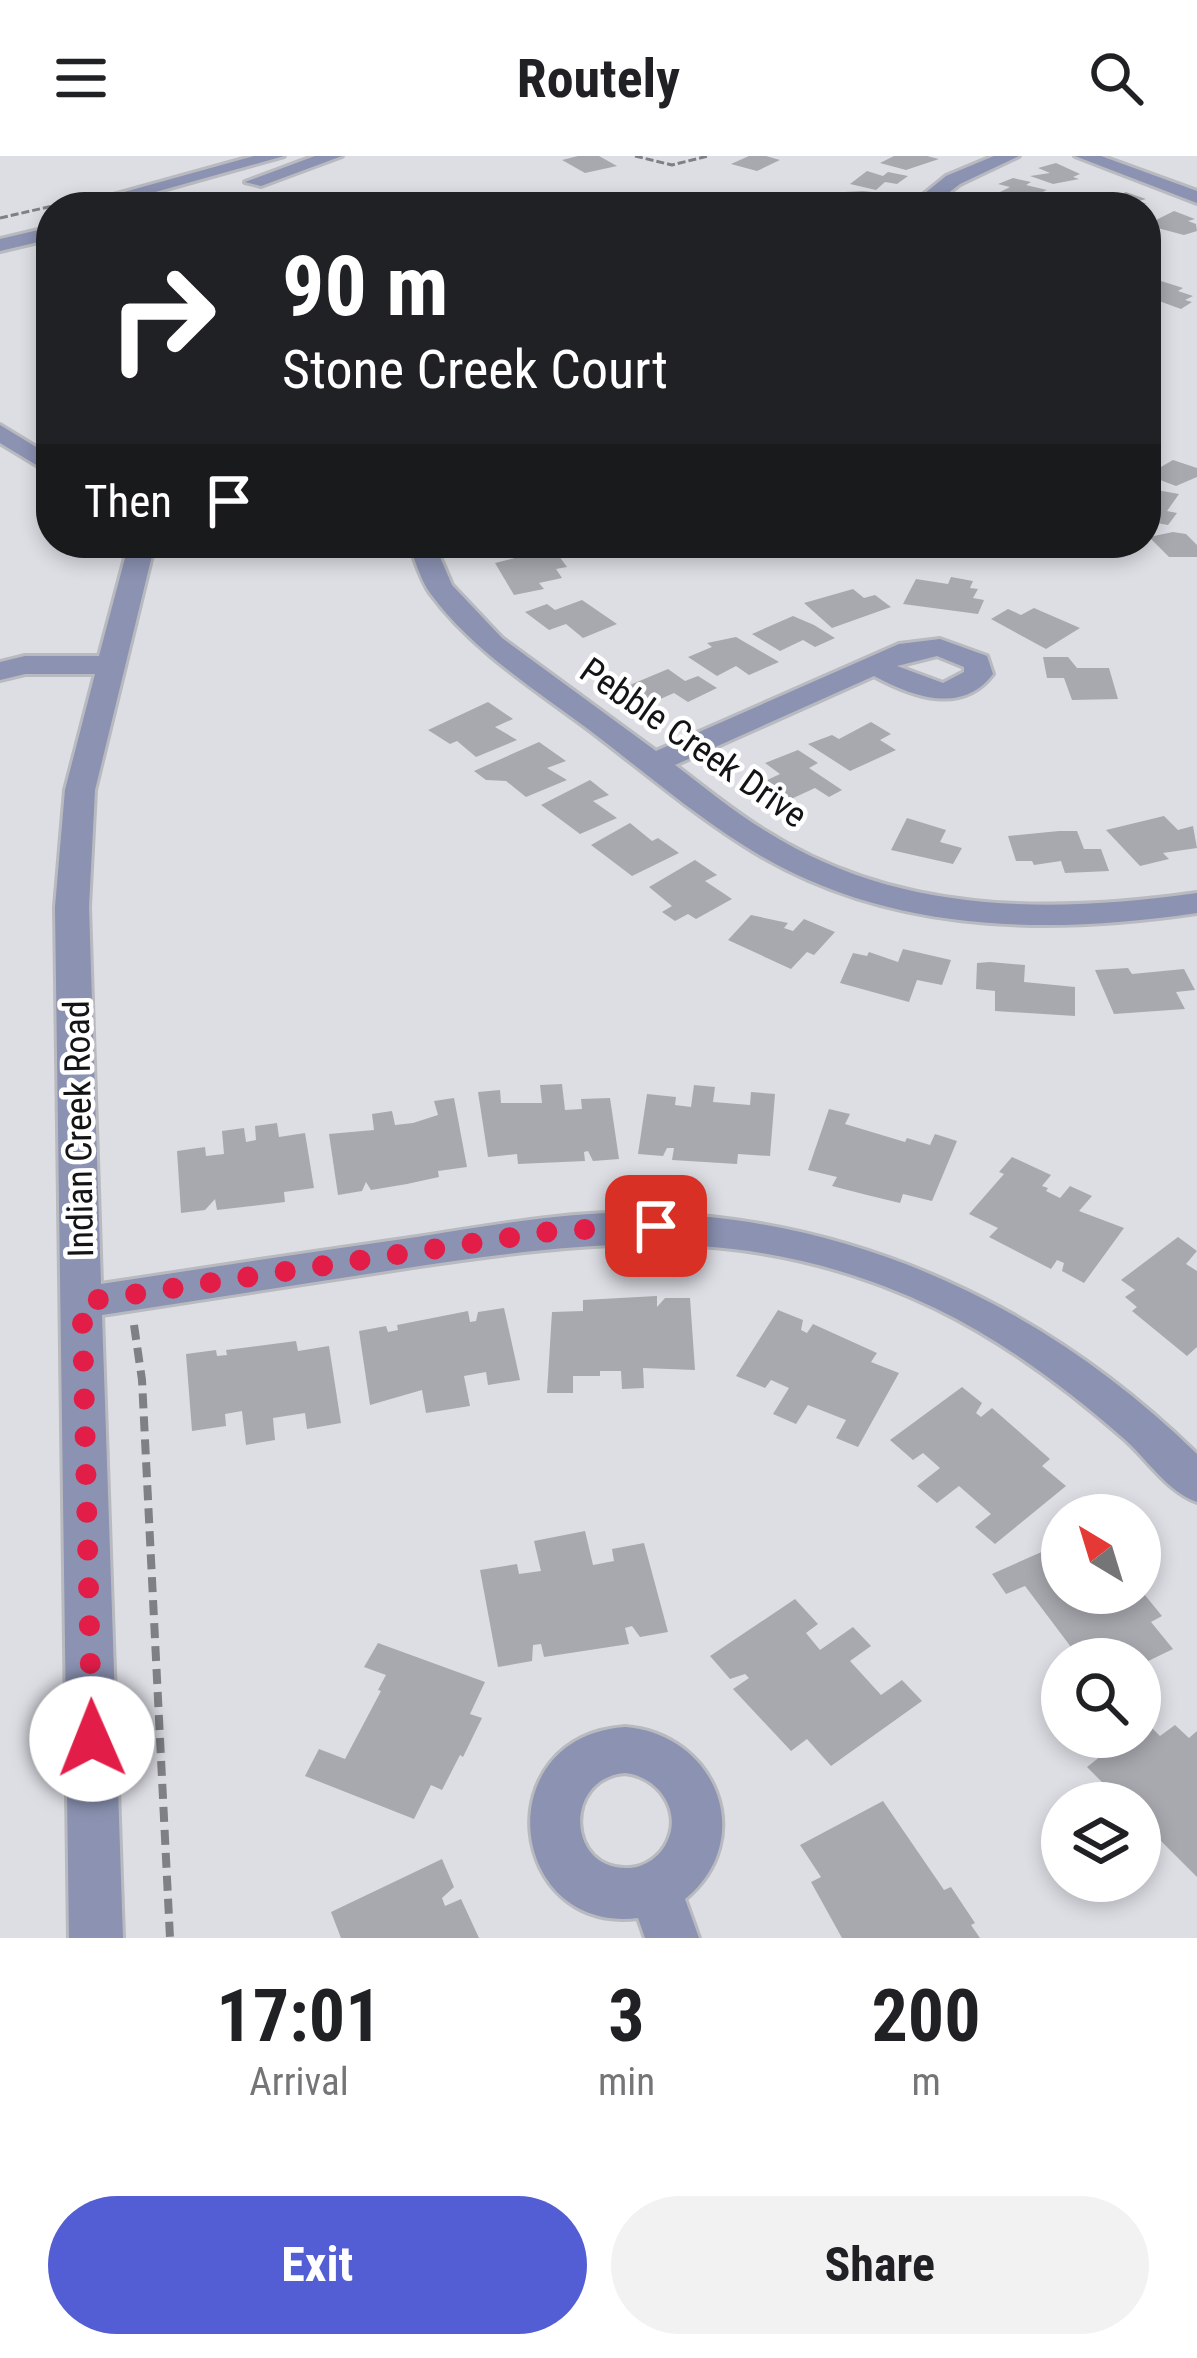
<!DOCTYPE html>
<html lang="en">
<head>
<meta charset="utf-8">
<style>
	:root { --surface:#fff; --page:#f2f2f2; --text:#202124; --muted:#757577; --accent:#535dd4 }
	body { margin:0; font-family:"Roboto Condensed",sans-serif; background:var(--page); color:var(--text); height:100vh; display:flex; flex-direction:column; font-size:45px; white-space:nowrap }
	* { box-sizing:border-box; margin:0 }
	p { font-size:39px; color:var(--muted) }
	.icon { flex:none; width:66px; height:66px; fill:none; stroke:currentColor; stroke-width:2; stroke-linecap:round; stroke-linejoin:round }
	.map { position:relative; height:1782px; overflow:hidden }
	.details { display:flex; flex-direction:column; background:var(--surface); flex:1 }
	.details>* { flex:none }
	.guide { position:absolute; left:36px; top:36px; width:1125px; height:366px; border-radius:48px; box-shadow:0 6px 18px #0003; background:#202124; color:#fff; overflow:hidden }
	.needle { width:78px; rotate:322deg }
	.buttons { position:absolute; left:1041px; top:1338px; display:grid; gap:24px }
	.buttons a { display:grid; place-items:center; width:120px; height:120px; border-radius:50%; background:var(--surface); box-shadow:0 6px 18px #0003; font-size:60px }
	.pin { position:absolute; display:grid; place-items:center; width:102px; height:102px; color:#fff; margin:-51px; border-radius:24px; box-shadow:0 6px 18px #0006 }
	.me { position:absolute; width:132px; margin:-66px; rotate:359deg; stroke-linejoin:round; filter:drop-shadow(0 0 9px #0008) }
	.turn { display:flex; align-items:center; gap:42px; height:252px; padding:0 48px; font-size:54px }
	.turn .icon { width:156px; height:156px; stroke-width:2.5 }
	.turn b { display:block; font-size:84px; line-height:102px }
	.then { display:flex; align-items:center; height:114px; padding:0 48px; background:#0003; gap:24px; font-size:45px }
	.eta { display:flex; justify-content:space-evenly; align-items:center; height:204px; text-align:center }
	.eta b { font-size:72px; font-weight:700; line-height:84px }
	.primary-button { display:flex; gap:24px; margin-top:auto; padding:24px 48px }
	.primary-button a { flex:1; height:138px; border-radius:72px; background:var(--accent); color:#fff; font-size:48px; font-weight:700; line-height:138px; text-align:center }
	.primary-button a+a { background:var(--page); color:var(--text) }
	header { display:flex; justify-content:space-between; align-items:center; height:156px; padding:0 48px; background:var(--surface); font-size:54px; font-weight:700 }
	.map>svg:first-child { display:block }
</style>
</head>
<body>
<header><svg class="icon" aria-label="menu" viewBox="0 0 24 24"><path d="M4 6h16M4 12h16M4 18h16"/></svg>Routely<svg class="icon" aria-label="search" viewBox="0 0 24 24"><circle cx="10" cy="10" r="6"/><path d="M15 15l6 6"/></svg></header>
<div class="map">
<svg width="1197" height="1782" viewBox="0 0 1197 1782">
	<rect width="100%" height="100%" fill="#dcdee4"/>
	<g fill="#a8a9af">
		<polygon points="578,0 599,0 617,10 585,17 562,4"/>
		<polygon points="749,0 766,0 780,4 757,15 731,8"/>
		<polygon points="894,0 927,0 939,3 906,14 880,7"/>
		<polygon points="1056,7 1080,18 1073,21 1079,23 1053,28 1030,20 1050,17 1038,12"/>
		<polygon points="867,15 883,20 888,16 908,20 897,28 885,26 876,34 850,28"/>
		<polygon points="1013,22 1031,26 1026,29 1047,34 1023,45 996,38 1010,31 998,28"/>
		<polygon points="863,35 882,37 875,47 862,51 831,50 844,36"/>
		<polygon points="1126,36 1146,43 1139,45 1147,48 1096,48"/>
		<polygon points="1174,55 1195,63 1188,65 1196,68 1197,75 1184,79 1146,69"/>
		<polygon points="1161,125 1183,132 1178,135 1193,140 1185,144 1192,146 1181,153 1159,145 1146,146 1146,131"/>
		<polygon points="1173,304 1197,312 1197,321 1176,330 1147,319"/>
		<polygon points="1151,333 1179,338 1167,355 1177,357 1168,369 1146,365 1146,339"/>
		<polygon points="1173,376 1186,378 1197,389 1197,401 1169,401 1149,381"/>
		<polygon points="542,395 548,402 559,400 567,411 556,413 562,422 539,427 544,433 514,439 495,407"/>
		<polygon points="951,421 973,425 970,432 978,433 973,442 984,444 978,458 903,448 916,423 948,428"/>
		<polygon points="853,433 864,442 875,439 891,451 832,472 804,447"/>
		<polygon points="582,444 617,468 583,482 566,468 549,474 525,456 547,448 555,454"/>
		<polygon points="1034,452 1080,472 1046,493 991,463 1008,453 1021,459"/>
		<polygon points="793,460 814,469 835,482 815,491 803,484 780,495 752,478"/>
		<polygon points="736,481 779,506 749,519 736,510 717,520 688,501 712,491 707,487"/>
		<polygon points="1043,501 1068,501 1077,512 1109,512 1118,543 1072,544 1064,522 1047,522"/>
		<polygon points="668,513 685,525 698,520 717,532 688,546 674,537 642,551 618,534"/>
		<polygon points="488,546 513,563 495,571 517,584 476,601 457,585 450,588 428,574"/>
		<polygon points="871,566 891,578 880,584 896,594 850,615 808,588 832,579 839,583"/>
		<polygon points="539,586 566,605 547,612 567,624 526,641 506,625 486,624 474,615"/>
		<polygon points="798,594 818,607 809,612 842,634 829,641 815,632 776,650 750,632 780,618 765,607"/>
		<polygon points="590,624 609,639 593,645 617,662 580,678 541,649"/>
		<polygon points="1164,660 1178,674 1193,670 1197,692 1163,697 1169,703 1140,710 1106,674"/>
		<polygon points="907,662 946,674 940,686 962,692 953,708 891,694"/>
		<polygon points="630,667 652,685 658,682 679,697 632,720 591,689"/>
		<polygon points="1059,675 1077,675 1084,693 1101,693 1109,715 1065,717 1061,705 1034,709 1032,705 1016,705 1008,680"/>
		<polygon points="695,704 717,719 705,725 732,743 696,763 688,758 675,765 662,756 672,750 649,731"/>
		<polygon points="751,759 788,767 784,772 793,775 804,763 835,776 814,799 807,796 791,813 728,784"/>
		<polygon points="903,793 951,804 942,829 917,824 909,846 840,827 853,797 867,800 869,796 898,806"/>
		<polygon points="990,806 1025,809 1024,826 1075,831 1075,860 995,855 995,835 976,833 977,807"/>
		<polygon points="1128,812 1132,818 1184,813 1195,834 1176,836 1185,853 1114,858 1095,814"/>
		<polygon points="562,928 565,954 582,953 581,943 610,942 619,1003 593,1005 588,995 584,996 585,1005 518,1008 517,998 488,1001 478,936 500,934 501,947 542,947 540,929"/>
		<polygon points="694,929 715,931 713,946 750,949 751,936 775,938 770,1000 738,998 737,1008 672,1004 674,992 667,992 663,1000 638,998 647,938 676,941 675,949 691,951"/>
		<polygon points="454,942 467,1011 438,1015 439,1021 407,1028 371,1034 366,1026 362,1035 338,1039 329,978 374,974 372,958 392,955 395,969 413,967 438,959 434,945"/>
		<polygon points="829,953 850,958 845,968 905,986 907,982 930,989 935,978 957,985 932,1045 903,1038 900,1047 867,1039 832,1030 837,1021 808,1014"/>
		<polygon points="277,967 279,981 305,977 314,1032 284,1036 285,1046 217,1054 215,1043 205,1054 181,1057 177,995 205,991 206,1000 224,998 222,975 244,972 246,986 256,984 255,970"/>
		<polygon points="1012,1001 1051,1019 1042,1030 1048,1032 1046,1035 1060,1042 1070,1030 1092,1040 1079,1055 1124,1072 1084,1127 1062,1115 1064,1107 1057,1104 1051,1113 989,1081 998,1072 969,1058 1004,1018 999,1016"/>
		<polygon points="1178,1081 1197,1095 1186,1108 1197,1115 1197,1191 1187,1200 1132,1155 1137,1151 1125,1141 1135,1134 1121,1124"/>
		<polygon points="657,1140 657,1151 665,1142 690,1142 695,1214 643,1212 644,1232 622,1233 621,1215 600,1215 600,1220 573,1220 573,1237 547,1237 552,1156 583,1155 583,1144"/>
		<polygon points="504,1152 520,1224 488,1229 486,1216 464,1220 470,1250 426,1257 422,1234 370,1249 359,1175 386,1170 388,1176 398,1174 397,1169 468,1155 470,1166 476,1165 478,1156"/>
		<polygon points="778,1154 803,1164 801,1174 807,1177 813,1168 877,1197 871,1206 899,1217 858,1291 836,1282 846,1264 808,1249 796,1268 773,1258 789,1232 771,1224 765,1232 736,1220"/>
		<polygon points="296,1185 298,1195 329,1190 341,1267 307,1273 305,1257 273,1262 275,1284 246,1289 242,1255 225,1258 226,1270 192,1275 186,1198 216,1194 217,1200 227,1199 226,1194"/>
		<polygon points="962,1231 982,1247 976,1257 981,1261 992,1252 1050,1303 1042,1310 1066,1330 995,1388 975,1371 991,1358 959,1330 937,1347 917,1330 940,1312 923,1297 913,1304 890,1284"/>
		<polygon points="585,1375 593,1409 614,1405 612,1393 644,1387 668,1476 640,1481 632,1470 625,1472 629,1488 544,1501 541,1488 533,1489 532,1505 498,1511 480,1414 517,1408 519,1418 541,1415 534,1385"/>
		<polygon points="1062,1387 1062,1437 1140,1437 1140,1433 1162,1460 1151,1466 1173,1493 1140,1509 1140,1503 1080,1503 1025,1430 1006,1438 992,1418"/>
		<polygon points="795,1443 818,1468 806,1477 820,1494 853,1471 871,1490 850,1505 881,1539 902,1524 922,1545 831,1610 807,1583 791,1595 733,1533 749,1522 745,1518 730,1523 710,1500"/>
		<polygon points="378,1487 485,1526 470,1558 482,1562 463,1601 460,1599 442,1634 431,1629 414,1663 305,1620 319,1593 345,1603 381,1535 378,1534 386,1519 364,1511"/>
		<polygon points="1145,1565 1160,1580 1175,1569 1189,1582 1197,1575 1197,1721 1140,1664 1140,1647 1123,1647 1087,1611 1125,1581 1140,1581"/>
		<polygon points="883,1645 944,1734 951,1731 975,1767 971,1769 980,1782 842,1782 811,1726 821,1721 800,1689"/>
		<polygon points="442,1703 454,1731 442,1742 445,1750 461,1743 479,1782 341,1782 331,1756"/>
	</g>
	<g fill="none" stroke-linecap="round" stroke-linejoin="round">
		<g stroke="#b8babf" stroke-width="6">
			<g id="minor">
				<polygon points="254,0 284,0 102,51 70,51"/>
				<polygon points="315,0 342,0 261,30 245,26"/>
				<polygon points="994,0 1019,0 960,28 930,51 908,51 946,20"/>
				<polygon points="1075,0 1101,0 1197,35 1197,47"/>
				<polygon points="51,71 51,83 0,95 0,83"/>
				<polygon points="0,269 51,300 51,318 0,287"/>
				<path d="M129,387H155L95,634L89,751L101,1128C206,1112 312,1096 417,1081C494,1069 574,1054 653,1057C862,1064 1049,1153 1197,1298V1346C1166,1335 1147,1302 1122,1281C1065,1231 1003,1185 935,1152C750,1064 594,1084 400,1113C300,1128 201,1144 102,1159L123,1782H69L55,751L65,634L95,518H25L0,524V506L25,500H99Z"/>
				<path d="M408,387H434L452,429L502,482L656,595L899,488L940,483L987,500L993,518C962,559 913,541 874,520L675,609C704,631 733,655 764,674C895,758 1048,758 1197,737V757C1041,780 877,777 740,687C687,653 638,611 588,573C533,532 471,493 430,437C420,423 415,403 408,387ZM937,500L964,511V516L943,527L897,510Z"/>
				<path d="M625,1571C716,1578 758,1683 685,1743L699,1782H645L638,1762C508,1778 486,1581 625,1571ZM625,1617C657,1620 683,1654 667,1686C661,1700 645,1711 630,1712C566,1716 563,1622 625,1617Z"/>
			</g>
		</g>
		<g stroke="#7f8085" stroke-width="3" stroke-dasharray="8 3" stroke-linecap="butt">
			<polyline points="635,0 672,9 708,0"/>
			<polyline points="188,51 236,38"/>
			<polyline points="0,62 57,49"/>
			<polyline points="1146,162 1158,173 1155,183 1146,187"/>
		</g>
		<polyline stroke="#7f8085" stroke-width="8" stroke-dasharray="15 8" stroke-linecap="butt" points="134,1169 142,1224 170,1782"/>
		<use href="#minor" fill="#8b92b2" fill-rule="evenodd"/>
	</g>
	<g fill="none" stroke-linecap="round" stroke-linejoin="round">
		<polyline stroke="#e11d48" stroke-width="21" stroke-dasharray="0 37.8" points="92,1583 82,1146 554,1075 656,1070"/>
	</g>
	<g text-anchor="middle" stroke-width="9" stroke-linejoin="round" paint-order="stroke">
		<g font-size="36" fill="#131416" stroke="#fff">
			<text transform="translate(694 586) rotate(35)" y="13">Pebble Creek Drive</text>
			<text transform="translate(78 973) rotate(-91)" y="13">Indian Creek Road</text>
		</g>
	</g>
</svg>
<div class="buttons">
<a><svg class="needle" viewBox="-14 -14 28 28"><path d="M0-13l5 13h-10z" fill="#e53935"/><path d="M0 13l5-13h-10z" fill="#757577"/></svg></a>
<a><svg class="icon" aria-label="search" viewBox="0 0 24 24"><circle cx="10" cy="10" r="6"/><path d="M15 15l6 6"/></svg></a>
<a><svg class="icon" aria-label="layers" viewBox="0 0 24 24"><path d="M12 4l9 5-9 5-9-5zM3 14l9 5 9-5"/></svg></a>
</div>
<div class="pin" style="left:656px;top:1070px;background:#d93025"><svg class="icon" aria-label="arrive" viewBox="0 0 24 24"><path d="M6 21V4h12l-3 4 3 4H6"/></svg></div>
<svg class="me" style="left:92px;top:1583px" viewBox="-20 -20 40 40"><circle r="19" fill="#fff"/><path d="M0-13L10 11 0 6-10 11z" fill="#e11d48"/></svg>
<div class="guide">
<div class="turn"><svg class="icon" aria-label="right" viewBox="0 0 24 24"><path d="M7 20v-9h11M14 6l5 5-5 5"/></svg><div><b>90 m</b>Stone Creek Court</div></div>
<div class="then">Then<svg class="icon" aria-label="arrive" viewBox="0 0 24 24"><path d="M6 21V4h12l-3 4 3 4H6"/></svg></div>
</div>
</div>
<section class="details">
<div class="eta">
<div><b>17:01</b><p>Arrival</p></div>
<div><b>3</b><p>min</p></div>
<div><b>200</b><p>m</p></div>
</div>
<div class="primary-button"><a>Exit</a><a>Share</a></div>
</section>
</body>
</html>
